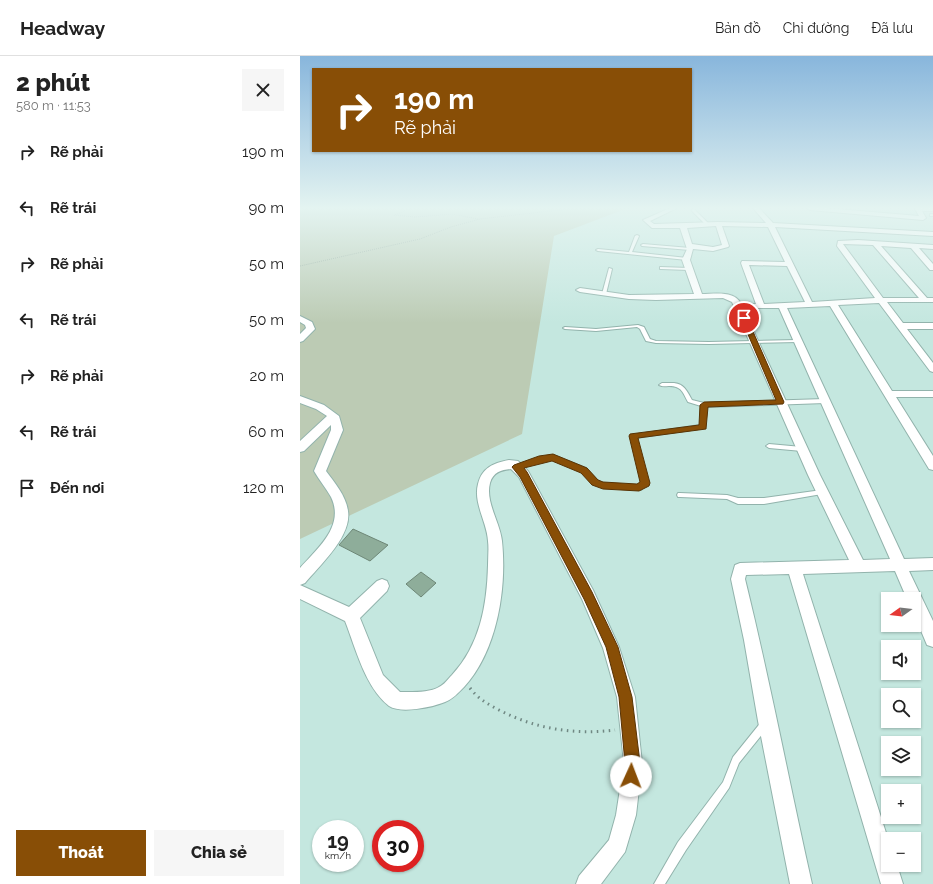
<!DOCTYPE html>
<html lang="vi">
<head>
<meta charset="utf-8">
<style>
	:root { --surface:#fff; --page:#f6f6f6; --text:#222; --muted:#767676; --line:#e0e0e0; --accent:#884e06 }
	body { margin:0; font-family:Raleway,sans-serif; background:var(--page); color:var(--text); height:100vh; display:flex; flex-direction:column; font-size:15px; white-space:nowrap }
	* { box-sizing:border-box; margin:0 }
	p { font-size:13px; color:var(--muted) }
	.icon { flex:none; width:22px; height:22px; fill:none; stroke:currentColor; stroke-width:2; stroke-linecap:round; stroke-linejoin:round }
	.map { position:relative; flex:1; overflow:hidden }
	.sheet { display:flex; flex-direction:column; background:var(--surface); width:300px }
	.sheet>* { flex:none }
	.guide { position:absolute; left:12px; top:12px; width:380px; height:84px; border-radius:0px; box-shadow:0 1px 3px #0004; background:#884e06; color:#fff; overflow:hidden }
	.needle { width:26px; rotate:255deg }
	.fabs { position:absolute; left:581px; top:536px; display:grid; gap:8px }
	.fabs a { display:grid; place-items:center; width:40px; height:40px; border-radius:0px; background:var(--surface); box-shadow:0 1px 3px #0004; font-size:20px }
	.speed { position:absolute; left:12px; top:764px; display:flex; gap:8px; font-size:20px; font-weight:700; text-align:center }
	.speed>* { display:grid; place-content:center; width:52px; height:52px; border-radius:50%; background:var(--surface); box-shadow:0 1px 3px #0004; line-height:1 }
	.speed small { font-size:10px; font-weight:400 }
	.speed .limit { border:6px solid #d22; background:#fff; color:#111 }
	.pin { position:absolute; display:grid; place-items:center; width:34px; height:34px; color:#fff; margin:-17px; border:2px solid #fff; border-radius:50%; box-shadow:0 1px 4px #0007 }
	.me { position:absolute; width:44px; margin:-22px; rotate:2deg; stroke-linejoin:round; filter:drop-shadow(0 0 3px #0008) }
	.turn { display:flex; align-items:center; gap:14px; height:84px; padding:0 16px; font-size:18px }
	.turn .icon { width:52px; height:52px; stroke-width:2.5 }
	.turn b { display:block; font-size:28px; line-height:34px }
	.round { display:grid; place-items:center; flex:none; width:42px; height:42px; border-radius:0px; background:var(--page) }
	.headline { display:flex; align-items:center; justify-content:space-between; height:68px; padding:0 16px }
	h1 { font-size:24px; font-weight:800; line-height:30px }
	.action { display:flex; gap:8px; margin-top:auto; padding:8px 16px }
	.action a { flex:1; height:46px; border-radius:0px; background:var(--accent); color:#fff; font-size:16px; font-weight:800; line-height:46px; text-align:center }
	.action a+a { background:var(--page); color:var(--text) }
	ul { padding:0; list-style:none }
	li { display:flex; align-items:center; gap:12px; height:56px; padding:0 16px }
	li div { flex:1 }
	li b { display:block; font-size:15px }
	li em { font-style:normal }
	header { display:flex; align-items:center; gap:24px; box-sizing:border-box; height:56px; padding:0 20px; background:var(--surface); border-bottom:1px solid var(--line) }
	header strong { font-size:19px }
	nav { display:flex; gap:22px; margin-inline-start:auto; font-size:14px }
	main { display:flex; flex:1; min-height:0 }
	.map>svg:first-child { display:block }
</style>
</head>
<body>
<header>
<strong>Headway</strong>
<nav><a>Bản đồ</a><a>Chỉ đường</a><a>Đã lưu</a></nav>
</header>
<main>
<section class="sheet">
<div class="headline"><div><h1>2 phút</h1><p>580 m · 11:53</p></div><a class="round"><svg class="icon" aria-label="close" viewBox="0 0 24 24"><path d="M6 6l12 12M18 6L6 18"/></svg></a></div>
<ul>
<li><svg class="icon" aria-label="right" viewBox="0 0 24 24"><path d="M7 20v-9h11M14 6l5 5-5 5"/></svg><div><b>Rẽ phải</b></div><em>190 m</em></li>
<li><svg class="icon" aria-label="left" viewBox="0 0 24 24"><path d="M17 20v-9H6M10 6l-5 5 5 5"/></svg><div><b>Rẽ trái</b></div><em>90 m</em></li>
<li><svg class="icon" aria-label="right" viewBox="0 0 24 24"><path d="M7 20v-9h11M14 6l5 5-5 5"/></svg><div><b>Rẽ phải</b></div><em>50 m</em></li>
<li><svg class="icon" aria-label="left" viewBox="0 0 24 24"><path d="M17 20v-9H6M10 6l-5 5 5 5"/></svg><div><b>Rẽ trái</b></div><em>50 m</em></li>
<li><svg class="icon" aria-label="right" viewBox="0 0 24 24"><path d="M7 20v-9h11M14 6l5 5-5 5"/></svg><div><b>Rẽ phải</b></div><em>20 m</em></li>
<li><svg class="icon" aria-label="left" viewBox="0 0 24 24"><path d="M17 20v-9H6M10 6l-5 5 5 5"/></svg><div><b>Rẽ trái</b></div><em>60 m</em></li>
<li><svg class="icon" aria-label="arrive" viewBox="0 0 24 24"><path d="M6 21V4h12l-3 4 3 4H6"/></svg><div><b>Đến nơi</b></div><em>120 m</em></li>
</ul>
<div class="action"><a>Thoát</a><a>Chia sẻ</a></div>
</section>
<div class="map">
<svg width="633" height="828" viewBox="0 0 633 828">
	<rect width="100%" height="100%" fill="#c4e7df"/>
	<polygon fill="#bccbb4" points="0,152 328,152 254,180 222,378 0,483"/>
	<g fill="#8ead9a" stroke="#6e8777">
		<polygon points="53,473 88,489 70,505 39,489"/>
		<polygon points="121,516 136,527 121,541 106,528"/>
	</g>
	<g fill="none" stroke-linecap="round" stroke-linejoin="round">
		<g stroke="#92b3ac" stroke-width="2">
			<g id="service">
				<polygon points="392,153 394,153 408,167 408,169 406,169 392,155"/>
				<rect x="630" y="158" width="3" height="2"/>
				<polygon points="337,179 339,180 332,196 387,202 389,203 387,204 298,195 296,194 298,193 329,196 335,180"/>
				<polygon points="343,188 390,192 392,193 390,194 342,190 341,189"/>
				<polygon points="360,211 389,212 391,213 389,214 361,213 360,213"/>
				<polygon points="309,212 312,213 306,238 304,239 302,238"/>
				<polygon points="338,269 344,271 350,283 356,285 409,286 498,284 500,285 498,286 409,288 356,287 346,285 340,273 337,271 296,275 265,273 263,272 265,271 296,273"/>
				<path d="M374,327C384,328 387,335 392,344L404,347L525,343L528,345L525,347L407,351L405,372L336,382L348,427L341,434H339L301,431L293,428L282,416L253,403L239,406L217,413L214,411L215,409L239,402L253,399L286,412L297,424L303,427L338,430L342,426L330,380L331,379L400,369L401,350L388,346C383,337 382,330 369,330C365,330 363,331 359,329L362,327Z"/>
				<polygon points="469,388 502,391 505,393 502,395 469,392 466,390"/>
				<polygon points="522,434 524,434 525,436 524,438 522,438 464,448 438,448 427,443 380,441 378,441 377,439 378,437 380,437 427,439 438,442 464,442"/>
				<polygon points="465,664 468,665 469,668 468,671 439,707 429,732 386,794 365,828 354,828 378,786 423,726 433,701 462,665"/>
			</g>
		</g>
		<g stroke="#92b3ac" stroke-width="2">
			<g id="minor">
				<path d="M370,152H377L350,165L354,168L418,166L466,167L453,152H459L473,167L633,176V180L475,171L512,246L575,242L537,190L538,185L558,184L633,189V193L619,192L633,208V214H630L611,192L581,190L627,242H633V246H587L603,267H633V273H607L633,307V316L630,315L579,247L538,249L592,335H633V341H596L633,400V414L629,413L530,250L487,252L604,503L633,502V514L609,515L633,565V591L627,589L614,558V543H607L595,515L503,518L588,783V809H597L603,828H581L489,518L446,519L445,523C470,624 489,726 512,828H490L458,665L444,584L431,523L435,509L440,507L549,504L508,419L432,246L423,242L356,244L329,243L280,236L276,234L280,232L329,239L394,238L382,204L387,193L380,172H352L343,164ZM416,170L422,189L413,191L392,188L387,172ZM422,170L468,171L485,206L442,205L441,207L456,248H441C435,234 414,238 402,238L390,204L393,193L413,195L428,191L429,190ZM543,188L573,189L619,242H583ZM449,209L487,210L505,246L464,248ZM443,252H479L590,503L563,504L520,419Z"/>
				<polygon points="507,152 525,152 619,160 615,153 616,152 633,152 633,155 622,155 626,162 623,164 510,154"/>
				<polygon points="0,260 12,266 15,273 3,285 0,286 0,278 6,272 5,269 0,266"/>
				<path d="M0,340L24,349L39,360L43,374L26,415C35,427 46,440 48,455C52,480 20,509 5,527L0,529V512C18,492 45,470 31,441C26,432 19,424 14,415L31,374V369L4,395L0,396V385L27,360L16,353L0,347Z"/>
				<path d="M209,404L218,405L228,415L293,534L319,591L335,641L342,707L336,759L325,796L301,828H276L279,820L309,784L316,759L324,707L317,641L303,592L282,543L219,421L211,413C202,414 193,416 190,427C185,446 200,466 202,485C207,533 197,595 164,631C158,637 153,643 145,646C133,651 101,658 89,650C65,631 56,593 45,565L0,543V529L49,551L77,525L82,523L87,525L89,530L87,535L60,562L83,619L100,636C111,636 129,637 139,631C144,629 148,623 152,619C180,589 187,549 188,509C188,501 189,493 188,485C187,466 173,447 178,428C182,412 193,407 209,404Z"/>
			</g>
		</g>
		<g stroke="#708883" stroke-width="1" stroke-dasharray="0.5 1.5" stroke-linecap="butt">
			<polyline points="108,152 103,156 94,159 115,161 152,158 178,163"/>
			<polyline points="0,210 120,183 151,171 180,163 277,152"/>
		</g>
		<path stroke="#708883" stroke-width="3" stroke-dasharray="1.5 4.5" stroke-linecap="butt" d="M170,632C178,643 188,648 199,654C236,673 274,679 315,674"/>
		<use href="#service" fill="#fff" fill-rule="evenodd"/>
		<use href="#minor" fill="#fff" fill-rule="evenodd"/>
	</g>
	<linearGradient id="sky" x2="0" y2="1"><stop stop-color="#88b6dc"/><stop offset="0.57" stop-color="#e4f4f1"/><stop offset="1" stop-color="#e4f4f1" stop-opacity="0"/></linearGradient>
	<rect width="633" height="267" fill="url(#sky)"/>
	<polygon fill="#884e06" stroke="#583304" points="442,260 447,262 484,346 483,348 408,351 406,373 338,382 350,427 349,430 339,435 303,433 292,429 281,417 252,405 224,412 227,416 292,536 318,591 332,641 340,707 336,725 331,727 326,725 324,720 325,707 319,641 306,591 284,543 220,421 212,411 214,409 239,400 253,398 287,412 298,424 303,426 337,428 340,426 329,380 330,378 399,369 400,349 404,346 476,344 441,262"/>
</svg>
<div class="fabs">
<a><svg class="needle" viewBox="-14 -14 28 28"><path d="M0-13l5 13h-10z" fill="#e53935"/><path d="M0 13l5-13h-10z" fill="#767676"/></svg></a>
<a><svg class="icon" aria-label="sound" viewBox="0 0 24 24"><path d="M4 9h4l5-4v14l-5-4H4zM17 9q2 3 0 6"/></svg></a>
<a><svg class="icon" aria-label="search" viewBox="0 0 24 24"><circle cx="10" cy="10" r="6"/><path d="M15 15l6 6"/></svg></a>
<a><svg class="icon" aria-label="layers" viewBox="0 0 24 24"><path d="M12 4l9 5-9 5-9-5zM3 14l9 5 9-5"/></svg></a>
<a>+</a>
<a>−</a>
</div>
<div class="speed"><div>19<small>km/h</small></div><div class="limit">30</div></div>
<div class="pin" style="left:444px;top:262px;background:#d93025"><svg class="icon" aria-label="arrive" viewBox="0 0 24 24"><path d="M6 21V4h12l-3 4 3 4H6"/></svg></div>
<svg class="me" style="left:331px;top:720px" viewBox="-20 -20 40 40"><circle r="19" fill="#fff"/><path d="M0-13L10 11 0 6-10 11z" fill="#884e06"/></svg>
<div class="guide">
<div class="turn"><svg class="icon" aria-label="right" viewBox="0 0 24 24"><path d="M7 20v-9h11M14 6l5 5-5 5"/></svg><div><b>190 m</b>Rẽ phải</div></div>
</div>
</div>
</main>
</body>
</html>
